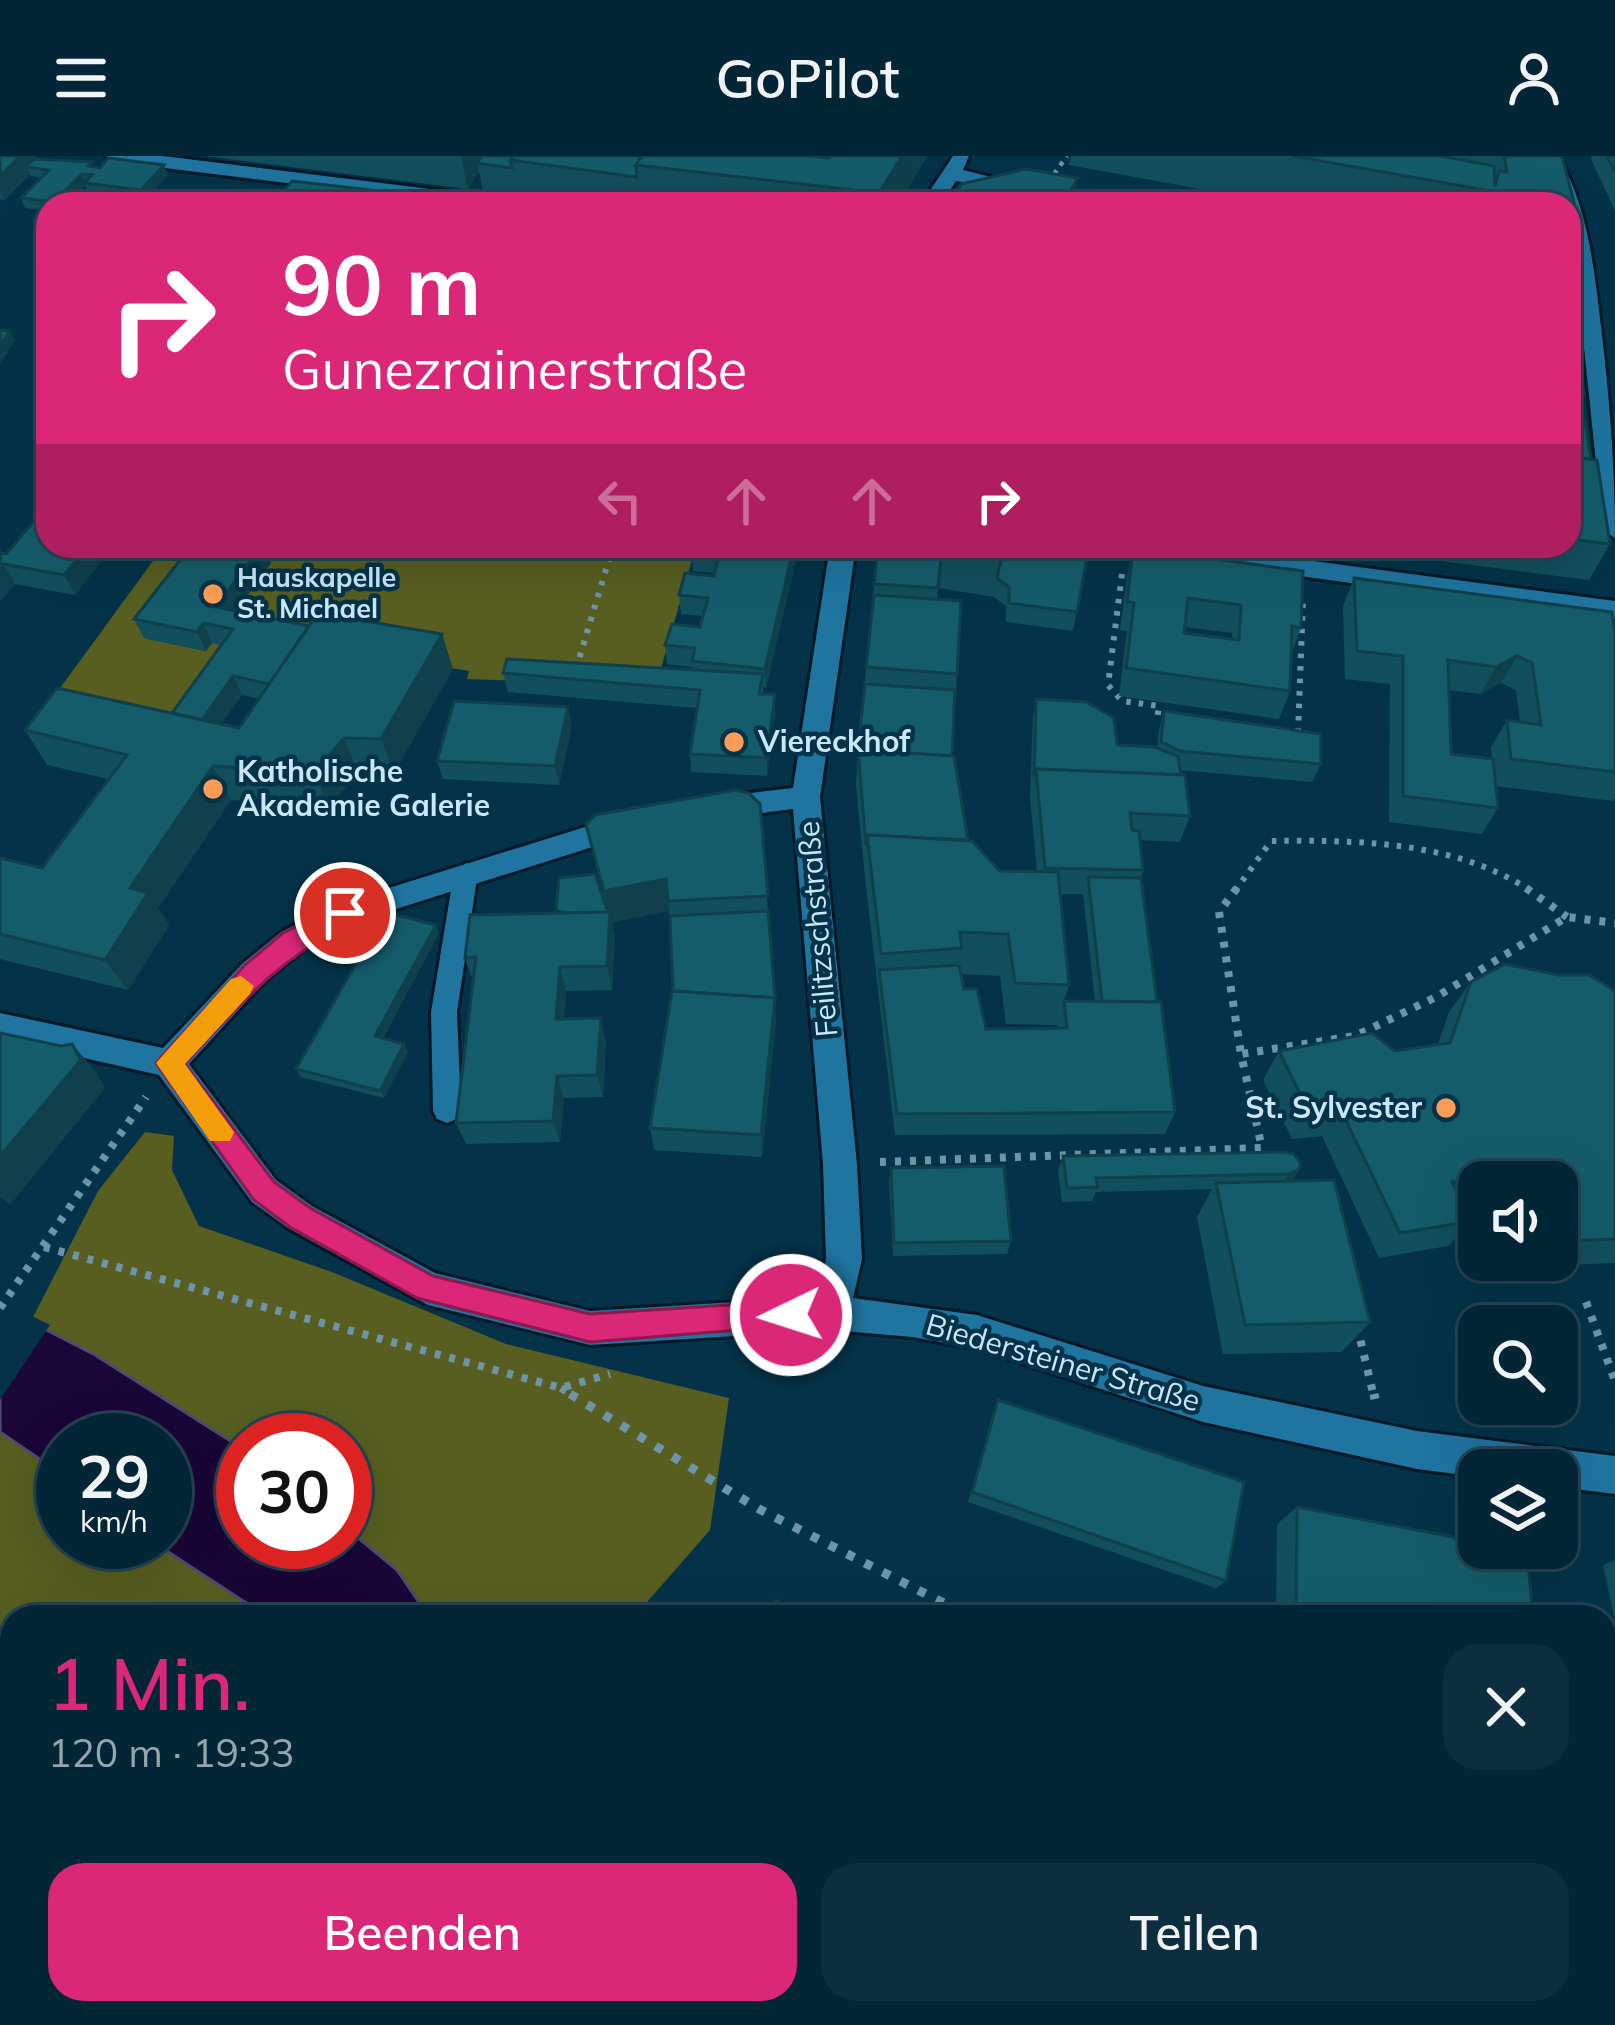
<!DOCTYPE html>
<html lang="de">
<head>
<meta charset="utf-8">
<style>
	:root { --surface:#032637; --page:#0d2e3f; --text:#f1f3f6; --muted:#97a5ad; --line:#244352; --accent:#db2777 }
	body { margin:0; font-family:Mulish,sans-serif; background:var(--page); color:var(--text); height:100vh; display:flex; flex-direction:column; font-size:45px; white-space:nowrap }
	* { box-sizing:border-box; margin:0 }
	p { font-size:39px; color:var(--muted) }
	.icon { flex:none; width:66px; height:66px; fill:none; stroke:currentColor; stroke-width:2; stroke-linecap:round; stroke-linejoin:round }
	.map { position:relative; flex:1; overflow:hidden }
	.side { position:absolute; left:0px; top:1449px; width:1617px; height:420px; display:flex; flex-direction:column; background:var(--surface); border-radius:36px 36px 0 0; box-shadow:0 12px 48px #0002,0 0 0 3px var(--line) }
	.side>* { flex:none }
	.guide { position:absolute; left:36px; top:36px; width:1545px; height:366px; border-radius:36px; box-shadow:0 12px 48px #0002,0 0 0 3px var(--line); background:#db2777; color:#fff; overflow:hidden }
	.controls { position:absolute; left:1458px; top:1005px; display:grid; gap:24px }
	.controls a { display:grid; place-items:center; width:120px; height:120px; border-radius:24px; background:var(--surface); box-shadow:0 12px 48px #0002,0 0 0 3px var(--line); font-size:60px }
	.speed { position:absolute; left:36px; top:1257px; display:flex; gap:24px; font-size:60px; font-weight:700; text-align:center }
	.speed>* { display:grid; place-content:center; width:156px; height:156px; border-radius:50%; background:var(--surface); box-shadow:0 12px 48px #0002,0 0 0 3px var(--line); line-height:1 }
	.speed small { font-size:30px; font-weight:400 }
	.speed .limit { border:18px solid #d22; background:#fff; color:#111 }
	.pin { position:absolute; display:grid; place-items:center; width:102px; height:102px; color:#fff; margin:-51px; border:6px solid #fff; border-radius:50%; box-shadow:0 3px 12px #0007 }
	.me { position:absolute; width:132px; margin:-66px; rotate:266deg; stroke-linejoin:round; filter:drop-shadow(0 0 9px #0008) }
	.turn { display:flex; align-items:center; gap:42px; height:252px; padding:0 48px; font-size:54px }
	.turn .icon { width:156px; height:156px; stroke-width:2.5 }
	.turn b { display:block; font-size:84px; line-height:102px }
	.lanes { display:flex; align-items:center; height:114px; padding:0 48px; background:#0003; justify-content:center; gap:60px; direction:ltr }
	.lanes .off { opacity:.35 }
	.round { display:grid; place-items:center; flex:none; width:126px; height:126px; border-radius:36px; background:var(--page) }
	.summary { display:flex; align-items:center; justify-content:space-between; height:204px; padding:0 48px }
	h1 { font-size:72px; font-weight:600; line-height:90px; color:var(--accent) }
	.button { display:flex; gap:24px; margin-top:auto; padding:24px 48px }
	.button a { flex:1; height:138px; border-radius:36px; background:var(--accent); color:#fff; font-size:48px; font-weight:600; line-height:138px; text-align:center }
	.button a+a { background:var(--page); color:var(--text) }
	header { display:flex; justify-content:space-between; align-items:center; height:156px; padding:0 48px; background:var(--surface); font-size:54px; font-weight:600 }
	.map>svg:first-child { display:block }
</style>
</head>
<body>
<header><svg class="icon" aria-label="menu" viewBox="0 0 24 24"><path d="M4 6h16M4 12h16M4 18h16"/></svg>GoPilot<svg class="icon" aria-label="person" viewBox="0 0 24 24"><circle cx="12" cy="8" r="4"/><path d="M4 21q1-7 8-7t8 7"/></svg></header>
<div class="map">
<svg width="1615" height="1869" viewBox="0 0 1615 1869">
	<rect width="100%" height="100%" fill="#043349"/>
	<g fill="#575e20" fill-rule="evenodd">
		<polygon points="164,390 696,390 656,530 467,523 469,515 331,492 144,482 205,495 212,487 241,493 173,588 41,558"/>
		<path d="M145,976L174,980L172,1014L199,1070L332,1116L506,1188L729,1242L710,1374L634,1461H12V1857H757L773,1869H0V1150L31,1165L98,1035ZM63,1284H165V1386H63ZM243,1284H345V1386H243Z"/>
	</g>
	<g fill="#1a0637" stroke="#4f4a72" stroke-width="3">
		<polygon points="0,1150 95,1199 243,1293 243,1386 345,1386 345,1371 397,1414 429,1461 268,1461 153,1386 165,1386 165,1284 63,1284 63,1319 0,1276"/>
		<polygon points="588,1857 757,1857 773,1869 597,1869"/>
	</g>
	<polygon fill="#043349" points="0,1144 50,1169 0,1244"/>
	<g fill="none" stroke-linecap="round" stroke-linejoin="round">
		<g stroke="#011927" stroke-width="6">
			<polygon id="service" points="466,707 478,716 457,856 461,955 457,963 447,967 437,963 433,955 431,856 454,716"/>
		</g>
		<g stroke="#011927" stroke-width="6">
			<g id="minor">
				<polygon points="106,0 163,0 503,42 513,48 455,48 116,6"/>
				<polygon points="953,0 969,0 963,14 1031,31 1021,37 956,25 941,48 921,48"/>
				<path d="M1539,0H1559C1590,58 1594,114 1602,179C1610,247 1615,313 1615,382L1603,374L1569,48H1562Z"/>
				<polygon points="830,390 856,390 820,641 857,1008 862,1103 853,1142 977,1159 1203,1230 1417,1275 1615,1300 1615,1338 1557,1331 1557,1314 1479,1314 1479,1321 1417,1313 1203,1266 977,1193 912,1181 831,1174 590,1189 428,1149 288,1072 252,1046 159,919 0,883 0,857 163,892 243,807 281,776 334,749 630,657 640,660 645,668 640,676 355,766 303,794 265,825 189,908 276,1024 312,1050 435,1117 590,1155 817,1141 826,1103 823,1008 793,653 716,663 702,652 716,641 793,632"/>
				<polygon points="1126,390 1200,390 1615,445 1615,463 1139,398"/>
			</g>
		</g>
		<g stroke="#6e94a8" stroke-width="4.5" stroke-dasharray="4.5 6" stroke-linecap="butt">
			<polyline points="1054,18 1067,0"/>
			<polyline points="40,216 48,216"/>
			<polyline points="48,225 41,236 48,236"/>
		</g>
		<g stroke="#6e94a8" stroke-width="6" stroke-dasharray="4.5 8" stroke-linecap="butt">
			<polyline points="1122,418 1108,529 1122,545 1159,550 1157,564"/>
			<polyline points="576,513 613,390"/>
			<polyline points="1298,577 1303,444"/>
			<path d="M1235,735L1271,685C1359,684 1455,685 1531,735"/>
		</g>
		<g stroke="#6e94a8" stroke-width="8" stroke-dasharray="6 9" stroke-linecap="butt">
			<polyline points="1237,732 1219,756 1241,898"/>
			<polyline points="1526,732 1567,761"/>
			<polyline points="880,1006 1262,992 1241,898 1355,880 1436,841 1567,761 1615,767"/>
			<polyline points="44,1091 561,1232 610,1218"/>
			<polyline points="1586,1146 1615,1225"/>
			<polyline points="0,1152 146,941"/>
			<polyline points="1357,1170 1374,1241"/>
			<polyline points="561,1232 575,1241"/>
		</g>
		<g stroke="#6e94a8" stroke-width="9" stroke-dasharray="8 12" stroke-linecap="butt">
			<polyline points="570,1238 759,1353 971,1461"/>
			<polyline points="1374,1238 1375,1243"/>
			<polyline points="0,1832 12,1838"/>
			<polyline points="46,1857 68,1869"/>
		</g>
		<use href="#service" fill="#1f75a0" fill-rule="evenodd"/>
		<use href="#minor" fill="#1f75a0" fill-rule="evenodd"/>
	</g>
	<g fill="#124f5c" fill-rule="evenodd">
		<polygon points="0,0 37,4 168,19 145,44 88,37 85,29 67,48 48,48 48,55 25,52 21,42 41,22 31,20 30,18 4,44 0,43"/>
		<polygon points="205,0 927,0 899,48 575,48 483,35 479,16 468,33"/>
		<polygon points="1071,0 1562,0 1575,50 1569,63 1569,48 1281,48 1069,9"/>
		<polygon points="1592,0 1615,0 1615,55 1591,3"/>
		<polygon points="1569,118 1580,181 1576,189 1584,238 1571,263 1591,303 1610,388 1589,424 1356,394 1356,390 1569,390"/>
		<polygon points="48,136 48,175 45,175 36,155"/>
		<polygon points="48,390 113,390 75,439 15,428 0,445 0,397 6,398"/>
		<path d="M191,390H264L271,407L236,455L309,470L442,478L453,513L394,617L358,616L329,651L231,644L158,752L169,769L128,834L0,803V702L42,712L108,623L47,609L25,574L172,557L222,489L212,487L206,495L144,482L134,463ZM242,539L259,543L239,572L221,568Z"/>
		<polygon points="693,390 799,390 766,532 763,531 763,538 775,538 775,557 767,620 691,616 690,598 697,552 508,536 503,517 692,514 692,511 667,508 665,489 700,471 703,460 681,458 679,439 714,420 714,417 693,415 691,395"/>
		<path d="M878,390L1089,391L1073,475L1006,466V450L994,441L938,432L937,443L957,518L952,600L968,684L1000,715L1037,716L1030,640L1033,561L1036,543L1117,589L1157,592L1159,574L1164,555L1321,608L1312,626L1180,614L1190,660L1180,686L1140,684L1143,714L1141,722L1157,846L1175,956L1165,978L895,979L865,722L856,628L858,594ZM1060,738H1083L1095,845H1064L1069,829ZM961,818L1000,820L1006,868L1057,869L1058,872L986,873L964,833Z"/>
		<path d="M1133,392L1301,472L1291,499L1290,535L1279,563L1119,540L1127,475L1120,474L1127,420ZM1185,471L1232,477V483L1184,477Z"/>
		<path d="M1354,422L1615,476V642L1613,645L1496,630L1498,652L1482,678L1389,666L1390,528L1345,523L1343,450ZM1501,527L1516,534L1520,566L1507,564L1491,591L1492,602L1451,598L1449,534L1480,538Z"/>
		<polygon points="572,569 559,629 443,623 437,605"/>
		<polygon points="760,648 776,865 762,1001 654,994 650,972 673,835 669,755 612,766 615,781 612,834 566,835 564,863 606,886 603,941 564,942 560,986 466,988 456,967 473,825 465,802 557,757 556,755 608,755 586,669"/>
		<polygon points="439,777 383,882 408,896 384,942 301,921 296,913"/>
		<polygon points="1471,826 1615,835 1615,1107 1537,1110 1535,1104 1557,1104 1557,1026 1479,1026 1479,1048 1468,1041 1461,1043 1472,1065 1448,1090 1379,1102 1322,980 1292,983 1263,924 1279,895 1395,895 1438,888 1449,856"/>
		<polygon points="1063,1000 1300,1013 1292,1025 1370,1166 1342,1196 1223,1198 1197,1061 1212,1033 1096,1036 1092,1045 1062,1046 1058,1015"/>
		<polygon points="891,1012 1011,1085 1007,1098 893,1100 889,1026"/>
		<polygon points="998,1244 1226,1425 1216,1432 968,1346"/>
		<polygon points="1297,1351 1533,1461 1276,1461 1277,1368"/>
		<polygon points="1615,1404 1615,1465 1603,1409"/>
		<polygon points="1287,1857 1472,1857 1469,1869 1283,1869"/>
	</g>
	<g fill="#0f404b">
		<polygon points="20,0 35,0 39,9 26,11 30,18 4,44 0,34 0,20"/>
		<polygon points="461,0 484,0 477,7 479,16 468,33"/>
		<polygon points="902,0 913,0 911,27 899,48 879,48 879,37"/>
		<polygon points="913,0 927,0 911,27"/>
		<polygon points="164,9 168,19 145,44 141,34"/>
		<polygon points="82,18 86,27 67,48 55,48 54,46"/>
		<polygon points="1078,22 1074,48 1062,48"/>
		<polygon points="396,37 398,48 388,48"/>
		<polygon points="10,175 15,185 0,207 0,189"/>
		<polygon points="88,390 113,390 75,439 64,419"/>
		<polygon points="261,390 264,390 271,407 225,470 216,451"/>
		<polygon points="794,390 799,390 766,532 765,513"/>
		<polygon points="3,408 15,428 0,445 0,412"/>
		<polygon points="203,467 212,487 206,495 197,476"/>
		<polygon points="442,478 453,513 394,617 381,583"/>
		<polygon points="1517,500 1501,527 1480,538 1496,511"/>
		<polygon points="233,520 242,539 203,594 193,576"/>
		<polygon points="775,538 775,557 767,620 767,602"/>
		<polygon points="568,551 572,569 559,629 555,610"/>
		<polygon points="344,582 358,616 329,651 314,617"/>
		<polygon points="213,610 231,644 158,752 169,769 128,834 105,804 130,732"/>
		<polygon points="666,723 669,755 612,766 615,781 612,834 607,810 610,763 604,735"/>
		<polygon points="436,769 439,777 379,888 375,880"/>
		<polygon points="560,811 566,835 563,886 556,863"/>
		<polygon points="775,842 776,865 762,1001 761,979"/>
		<polygon points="601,862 606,886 603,941 597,919"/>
		<polygon points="72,888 97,917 105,932 10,1049 0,1040 0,1000"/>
		<polygon points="404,888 408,896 384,942 380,935"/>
		<polygon points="557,920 564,942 560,986 553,965"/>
		<polygon points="1300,1013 1290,1027 1279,1032 1288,1018"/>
		<polygon points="1493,1014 1482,1026 1479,1026 1479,1029 1468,1041 1429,1052 1452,1026"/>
	</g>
	<g fill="#155c6b" stroke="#0f404b" stroke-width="3" fill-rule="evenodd">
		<polygon points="0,0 20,0 0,20"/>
		<polygon points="482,0 514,0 510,4 512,12 477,7"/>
		<polygon points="514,0 642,0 636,9 637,21 510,4"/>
		<polygon points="642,0 810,0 829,2 830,0 902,0 879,37 636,9"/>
		<polygon points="1293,0 1441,0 1494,10 1495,30 1499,15 1507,16 1504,0 1562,0 1575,50"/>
		<polygon points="1607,0 1615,0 1615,16"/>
		<polygon points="108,2 164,9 141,34 84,27 92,19 82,18 54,46 21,42 49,14 26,11 34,3 92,6 88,10 100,12"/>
		<polygon points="1026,13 1078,22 1062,48 950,48 961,28"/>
		<polygon points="292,25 396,37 388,48 273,48"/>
		<polygon points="1075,39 1118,48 1070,48"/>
		<polygon points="1159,39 1205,48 1155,48"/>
		<polygon points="1569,118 1571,119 1580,181 1569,180"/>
		<polygon points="48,136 48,156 36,155"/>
		<polygon points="0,174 10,175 0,189"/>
		<polygon points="1569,188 1576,189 1584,238 1569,237"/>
		<polygon points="1569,263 1585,265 1591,303 1569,301"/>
		<polygon points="1569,301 1597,304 1610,388 1569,383"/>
		<polygon points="48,349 48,390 88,390 64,419 3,408 0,412 0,397 6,398"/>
		<polygon points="191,390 261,390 216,451 309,470 269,528 233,520 202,564 172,557 233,473 203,467 197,476 134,463"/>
		<polygon points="693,390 794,390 765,513 692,505 695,492 665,489 672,468 700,471 708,442 679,439 685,417 714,420 719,398 691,395"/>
		<polygon points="878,390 942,390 938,432 874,428"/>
		<polygon points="1004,390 1089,391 1077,456 1009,447 1009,431 997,422"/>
		<path d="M1133,392L1303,415L1301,472L1292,470L1290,535L1126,512L1134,447L1127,446ZM1188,442L1241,449L1239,484L1184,477Z"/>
		<polygon points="1354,422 1612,456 1615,476 1615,616 1511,603 1507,564 1541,569 1532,507 1517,500 1496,511 1448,504 1451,598 1493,603 1498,652 1403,640 1403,500 1357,495"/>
		<polygon points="874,439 961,445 957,518 866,511"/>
		<polygon points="318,457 442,478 381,583 344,582 314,617 213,610 130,732 148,737 105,804 0,778 0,702 42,712 127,599 25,574 57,532 239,572"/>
		<polygon points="507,503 763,518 759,538 775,538 767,602 690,598 700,534 503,517"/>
		<polygon points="865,528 955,534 952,600 858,594"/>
		<polygon points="1036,543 1086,546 1114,562 1117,589 1154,591 1178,600 1181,619 1036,613 1034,621"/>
		<polygon points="454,545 568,551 555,610 437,605"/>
		<polygon points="1164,555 1321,578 1321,608 1180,595 1161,586"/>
		<polygon points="858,594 954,600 968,684 867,679 866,690"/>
		<polygon points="1036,613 1185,619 1190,660 1130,657 1132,674 1139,675 1143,714 1045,712"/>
		<polygon points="736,634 749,637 760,648 768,740 668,745 666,723 604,735 586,669 595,659"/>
		<polygon points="867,679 972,685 1000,715 1058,716 1069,829 1015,827 1008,778 960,776 962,792 881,798"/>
		<polygon points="595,718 608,756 567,757 556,755 559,722"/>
		<polygon points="1088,721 1141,722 1157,846 1102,845"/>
		<polygon points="768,755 775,842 673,835 670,760"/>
		<polygon points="385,756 436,769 375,880 404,888 380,935 296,913"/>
		<polygon points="610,756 607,810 560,811 556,863 601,862 597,919 557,920 553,965 456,967 476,801 465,802 470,759"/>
		<polygon points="1505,808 1558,819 1589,819 1615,835 1615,1083 1565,1085 1557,1062 1557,1026 1510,1026 1493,1014 1452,1026 1472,1065 1400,1077 1340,952 1309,956 1279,895 1372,877 1395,895 1450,887 1471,826"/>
		<polygon points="959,809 964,833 977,833 986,873 1067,872 1064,845 1161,846 1175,956 897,958 879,814"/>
		<polygon points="672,835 775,842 761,979 650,972"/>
		<polygon points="0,877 61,890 72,888 81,904 0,1000"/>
		<polygon points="1283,996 1294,998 1300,1006 1300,1013 1288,1018 1096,1022 1098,1031 1067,1032 1063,1000"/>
		<polygon points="1004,1010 1011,1085 894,1087 891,1012"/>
		<polygon points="1334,1024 1370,1166 1245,1169 1216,1027"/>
		<polygon points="998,1244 1244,1326 1226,1425 972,1336"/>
		<polygon points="1297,1351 1479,1386 1479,1392 1509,1392 1527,1396 1533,1461 1296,1461"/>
		<polygon points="776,1444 798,1461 764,1461"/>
		<polygon points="1300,1857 1472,1857 1469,1869 1297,1869"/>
	</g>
	<path fill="#db2777" stroke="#8e194d" stroke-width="3" d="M345,747L357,757L354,764C276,805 244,844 185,908L274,1026L310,1052L433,1120L590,1158L791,1145L802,1149L806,1159L802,1169L590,1186L417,1142L290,1071L254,1044L156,907L245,809L283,777Z"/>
	<polygon fill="#f59e0b" points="241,820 254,830 250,838 185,908 234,976 230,985 210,985 156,907 231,823"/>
	<g fill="#fd9d55" stroke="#043349" stroke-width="4.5">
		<circle cx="213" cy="438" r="12"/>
		<circle cx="734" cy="586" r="12"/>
		<circle cx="213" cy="633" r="12"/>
		<circle cx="1446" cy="952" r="12"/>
	</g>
	<g text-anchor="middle" stroke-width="9" stroke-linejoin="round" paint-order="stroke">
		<g font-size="27" font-weight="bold" fill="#cae8fb" stroke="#043349" text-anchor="start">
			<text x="237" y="431">Hauskapelle<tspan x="237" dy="31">St. Michael</tspan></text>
		</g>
		<g font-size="30" font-weight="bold" fill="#cae8fb" stroke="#043349" text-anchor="start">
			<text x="758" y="596">Viereckhof</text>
			<text x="237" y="626">Katholische<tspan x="237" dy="34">Akademie Galerie</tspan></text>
			<text x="1422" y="962" text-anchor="end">St. Sylvester</text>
		</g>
		<g font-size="30" fill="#cae8fb" stroke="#043349">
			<text transform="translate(818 773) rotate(-95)" y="10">Feilitzschstraße</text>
			<text transform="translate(1063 1207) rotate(16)" y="10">Biedersteiner Straße</text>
		</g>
	</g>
</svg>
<div class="controls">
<a><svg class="icon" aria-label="sound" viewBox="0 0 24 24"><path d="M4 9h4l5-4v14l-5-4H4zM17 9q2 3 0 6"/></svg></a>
<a><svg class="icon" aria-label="search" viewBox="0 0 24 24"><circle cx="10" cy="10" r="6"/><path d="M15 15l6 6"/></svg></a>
<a><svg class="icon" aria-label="layers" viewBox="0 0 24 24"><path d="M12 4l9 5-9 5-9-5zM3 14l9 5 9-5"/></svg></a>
</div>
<div class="speed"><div>29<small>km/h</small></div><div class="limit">30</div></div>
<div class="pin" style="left:345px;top:757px;background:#d93025"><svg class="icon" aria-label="arrive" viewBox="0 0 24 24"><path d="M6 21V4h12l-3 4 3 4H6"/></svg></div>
<svg class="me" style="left:791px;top:1159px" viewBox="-20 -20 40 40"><circle r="17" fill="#db2777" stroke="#fff" stroke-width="3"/><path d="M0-11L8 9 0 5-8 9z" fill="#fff"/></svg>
<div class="guide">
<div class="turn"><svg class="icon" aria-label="right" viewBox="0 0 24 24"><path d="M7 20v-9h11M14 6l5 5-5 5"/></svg><div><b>90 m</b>Gunezrainerstraße</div></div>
<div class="lanes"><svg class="icon off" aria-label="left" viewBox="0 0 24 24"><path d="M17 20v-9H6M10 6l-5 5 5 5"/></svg><svg class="icon off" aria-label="ahead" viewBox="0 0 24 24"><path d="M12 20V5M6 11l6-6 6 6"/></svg><svg class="icon off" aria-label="ahead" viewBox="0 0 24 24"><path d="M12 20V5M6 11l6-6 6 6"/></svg><svg class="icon" aria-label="right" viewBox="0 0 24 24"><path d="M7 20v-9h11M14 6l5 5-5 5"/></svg></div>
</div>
<section class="side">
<div class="summary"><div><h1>1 Min.</h1><p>120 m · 19:33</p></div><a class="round"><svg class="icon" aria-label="close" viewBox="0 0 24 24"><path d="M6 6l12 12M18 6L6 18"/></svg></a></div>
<div class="button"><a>Beenden</a><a>Teilen</a></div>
</section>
</div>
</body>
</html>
